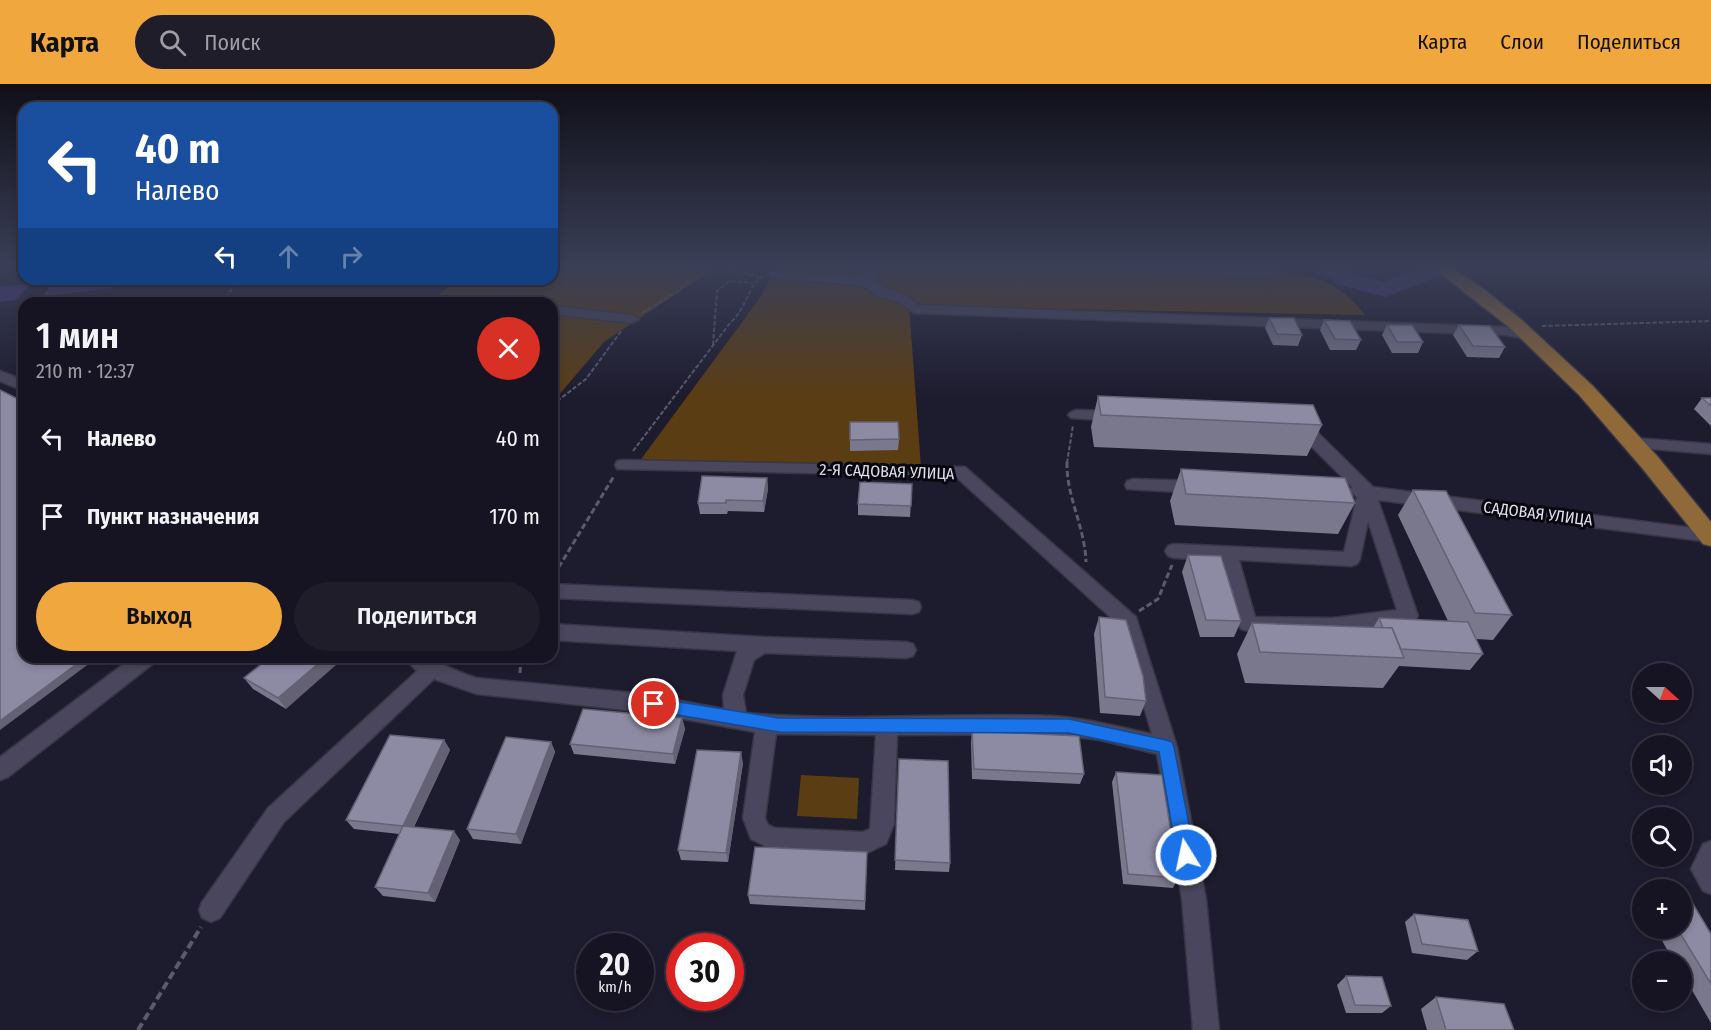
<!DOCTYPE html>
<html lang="ru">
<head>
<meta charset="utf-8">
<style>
	:root { --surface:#161422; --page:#1f1d2a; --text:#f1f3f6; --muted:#9e9ea5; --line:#353340; --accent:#efa73e }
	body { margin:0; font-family:"Fira Sans Condensed",sans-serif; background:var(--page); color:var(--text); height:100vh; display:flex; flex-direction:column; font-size:22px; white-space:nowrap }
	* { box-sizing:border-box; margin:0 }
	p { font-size:20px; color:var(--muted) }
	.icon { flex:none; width:33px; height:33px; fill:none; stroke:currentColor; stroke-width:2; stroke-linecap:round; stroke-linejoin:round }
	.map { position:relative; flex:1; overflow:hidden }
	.side { position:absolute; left:18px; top:213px; width:540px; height:366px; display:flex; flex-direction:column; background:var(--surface); border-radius:18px; box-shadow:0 3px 9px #0003,0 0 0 2px var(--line) }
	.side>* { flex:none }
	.guide { position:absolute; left:18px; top:18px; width:540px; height:183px; border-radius:18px; box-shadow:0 3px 9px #0003,0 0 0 2px var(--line); background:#1a4fa0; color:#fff; overflow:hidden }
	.needle { width:39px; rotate:111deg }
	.fabs { position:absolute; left:1632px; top:579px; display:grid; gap:12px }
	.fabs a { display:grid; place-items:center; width:60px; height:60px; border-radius:50%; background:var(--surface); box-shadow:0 3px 9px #0003,0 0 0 2px var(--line); font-size:30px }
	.speed { position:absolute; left:576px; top:849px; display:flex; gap:12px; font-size:30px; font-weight:700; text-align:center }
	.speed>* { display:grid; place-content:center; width:78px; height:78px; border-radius:50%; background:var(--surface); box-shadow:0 3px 9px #0003,0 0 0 2px var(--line); line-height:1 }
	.speed small { font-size:15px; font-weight:400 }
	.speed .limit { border:9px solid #d22; background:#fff; color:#111 }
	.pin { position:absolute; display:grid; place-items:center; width:51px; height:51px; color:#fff; margin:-26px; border:3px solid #fff; border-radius:50%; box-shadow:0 2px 6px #0007 }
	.me { position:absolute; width:66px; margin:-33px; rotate:350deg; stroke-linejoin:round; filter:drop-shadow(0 0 4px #0008) }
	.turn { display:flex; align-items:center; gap:21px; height:126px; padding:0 18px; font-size:27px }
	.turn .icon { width:78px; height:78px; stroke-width:2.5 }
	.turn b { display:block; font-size:42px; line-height:51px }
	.lanes { display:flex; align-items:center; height:57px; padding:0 18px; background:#0003; justify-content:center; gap:30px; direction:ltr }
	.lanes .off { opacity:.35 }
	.round { display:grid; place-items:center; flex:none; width:63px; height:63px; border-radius:32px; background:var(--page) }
	.overview { display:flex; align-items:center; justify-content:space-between; height:102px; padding:0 18px }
	h1 { font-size:36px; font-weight:600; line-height:45px }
	.primary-button { display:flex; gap:12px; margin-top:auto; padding:12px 18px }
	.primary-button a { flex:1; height:69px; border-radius:36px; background:var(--accent); color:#111; font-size:24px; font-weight:600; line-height:69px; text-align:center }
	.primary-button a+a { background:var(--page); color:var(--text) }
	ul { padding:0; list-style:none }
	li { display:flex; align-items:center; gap:18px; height:78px; padding:0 18px }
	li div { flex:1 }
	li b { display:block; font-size:22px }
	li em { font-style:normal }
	header { display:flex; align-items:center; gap:36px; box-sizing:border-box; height:84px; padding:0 30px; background:var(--accent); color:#111 }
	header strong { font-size:28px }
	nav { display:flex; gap:33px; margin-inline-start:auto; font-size:21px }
	.search { width:420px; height:54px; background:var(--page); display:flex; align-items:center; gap:15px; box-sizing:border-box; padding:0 21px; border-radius:33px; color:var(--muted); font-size:22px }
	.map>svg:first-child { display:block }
</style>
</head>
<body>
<header>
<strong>Карта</strong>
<div class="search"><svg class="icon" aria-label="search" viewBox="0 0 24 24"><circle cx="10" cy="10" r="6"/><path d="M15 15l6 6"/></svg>Поиск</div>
<nav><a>Карта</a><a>Слои</a><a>Поделиться</a></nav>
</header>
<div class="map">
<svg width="1711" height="946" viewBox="0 0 1711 946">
	<rect width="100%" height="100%" fill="#1d1b2e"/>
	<g fill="#5b3d13">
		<polygon points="552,182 718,182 604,258 552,319 552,219 432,219 439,210 461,195 552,195"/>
		<path d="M776,182H1271C1282,192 1301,191 1316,195C1338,201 1351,214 1365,231L909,222L921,383L639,378L762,211Z"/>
		<polygon points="801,691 859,694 857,735 797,732"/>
	</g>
	<g fill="#463482">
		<polygon points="62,195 151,195 145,199 43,213 50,201"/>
		<polygon points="30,200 16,216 0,218 0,203"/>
	</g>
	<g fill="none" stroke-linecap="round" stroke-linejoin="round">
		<polygon fill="#463482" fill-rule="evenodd" points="1318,182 1342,182 1352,190 1384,198 1424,182 1454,182 1451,187 1386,213 1336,200"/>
		<g stroke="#383545" stroke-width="3">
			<g id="minor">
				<polygon points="688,182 709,182 710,184 704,188 689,185"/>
				<path d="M858,182H873L871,185C878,210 903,204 918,221L1506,243L1536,249L1538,252L1531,256L1506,251L914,229L901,219L877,212L864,202L776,194L769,190L776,186L860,193Z"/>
				<polygon points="1116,182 1275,185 1281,189 1275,193 1223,193 1122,186"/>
				<polygon points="552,222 632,231 639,235 632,239 552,230"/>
				<polygon points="0,287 24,296 24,307 0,297"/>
				<polygon points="1076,326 1117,327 1125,332 1117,337 1071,334 1068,331 1071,328"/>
				<path d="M1297,333L1303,334L1373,403L1709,446L1711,458L1378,416L1418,532L1415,537L1333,548L1248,547L1241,545L1238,540L1222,479L1224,476L1174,474L1168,472L1165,467L1168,462L1174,460L1344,468L1357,413L1349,407L1352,403L1291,342L1289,338ZM1368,437L1397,526L1333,534L1255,533L1239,476L1351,482L1357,480L1360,475Z"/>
				<polygon points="1635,354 1711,360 1711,370 1629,363 1627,359"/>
				<path d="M623,376L965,383L1136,533L1177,663L1206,815L1219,946H1193L1182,815L1157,670L1100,656L1054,650L897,651L894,740L886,760L865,770L773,766L751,755L743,734L755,648L645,628L477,610L434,595L284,738L220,834L211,838L202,834L199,826L202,818L268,724L417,587L408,578L411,573C435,573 454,588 477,594L645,610L724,625L723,611L737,567L552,556V540L762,553L906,558L913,560L916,566L913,572L906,574L765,569L754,576L743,611L746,629C848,638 950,628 1053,632C1086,634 1119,643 1152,650L1120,542L955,392L617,385L615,381L617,377ZM776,650L876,651L870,745L863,748L775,744L768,741L765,734Z"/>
				<polygon points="1133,395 1198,397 1206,403 1198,409 1127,405 1125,401 1127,397"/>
				<polygon points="552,500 912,516 919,518 921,523 919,528 912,530 552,514"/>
				<polygon points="133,573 157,573 154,579 8,693 0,696 0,673"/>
				<polygon points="1711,757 1711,810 1703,807 1691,785 1703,760"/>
			</g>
		</g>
		<g stroke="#383545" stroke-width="3">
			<polygon id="major" points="1431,182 1450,182 1485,206 1523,237 1593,302 1658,373 1711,438 1711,462 1703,460 1642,384 1579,311 1510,244"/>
		</g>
		<g stroke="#5c5a6b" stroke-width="2" stroke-dasharray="4.5 2" stroke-linecap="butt">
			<polyline points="718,182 759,193"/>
			<polyline points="222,219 239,195"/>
			<polyline points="642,229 677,208 691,195"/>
			<polyline points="1542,242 1711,237"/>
			<polyline points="713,261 717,207 729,197 753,199"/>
			<polyline points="552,321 586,295 622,246"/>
			<path d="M633,367L730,239C747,224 747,203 763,192"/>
			<polyline points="1067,379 1073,341"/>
		</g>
		<g stroke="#5c5a6b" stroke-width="3" stroke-dasharray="6 3" stroke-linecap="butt">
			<path d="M1067,378C1066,412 1085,443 1086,478"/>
			<polyline points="554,491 614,392"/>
			<polyline points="1139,527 1158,515 1172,481"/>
			<polyline points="520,589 521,573"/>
		</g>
		<polyline stroke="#5c5a6b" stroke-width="4" stroke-dasharray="8 4" stroke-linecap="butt" points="138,946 201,843"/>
		<use href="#minor" fill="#49465d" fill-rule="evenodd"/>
		<use href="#major" fill="#8f6938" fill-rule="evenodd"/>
	</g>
	<g fill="#79788d">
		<polygon points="1269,234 1302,251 1298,262 1273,261 1265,244"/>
		<polygon points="1324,236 1361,256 1356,266 1330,266 1320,246"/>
		<polygon points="1387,241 1423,258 1418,269 1392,269 1382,251"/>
		<polygon points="1459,241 1505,263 1499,274 1467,273 1453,251"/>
		<polygon points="1098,312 1322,341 1307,372 1094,363 1091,343"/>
		<polygon points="1702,314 1711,314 1711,342 1694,325"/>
		<polygon points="850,338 899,355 898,366 850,367"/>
		<polygon points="1181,385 1355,419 1338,450 1175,441 1170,417"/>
		<polygon points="767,394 768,405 764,428 728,427 727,430 700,430 698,419"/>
		<polygon points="912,400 910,433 858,431 858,420"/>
		<polygon points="1413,406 1512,531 1493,556 1476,555 1483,570 1470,586 1399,582 1383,604 1245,599 1237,570 1252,539 1373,544 1379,534 1448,537 1398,431"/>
		<polygon points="1188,471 1241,537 1234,553 1200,553 1182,488"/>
		<polygon points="1099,533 1146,617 1140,632 1100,629 1094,550"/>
		<polygon points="270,573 286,625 253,605 244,594"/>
		<polygon points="682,634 685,645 675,680 574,670 570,660"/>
		<polygon points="972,647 1084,690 1080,700 972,695 971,658"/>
		<polygon points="444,656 450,666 414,743 460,756 435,818 383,812 375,803 399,750 354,745 346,736"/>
		<polygon points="551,658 555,668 521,760 473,755 467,745"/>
		<polygon points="899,675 950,779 949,788 895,786"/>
		<polygon points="743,679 728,778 681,776 678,766"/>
		<polygon points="1116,688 1178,794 1173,804 1123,800 1112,698"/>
		<polygon points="867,768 865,826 750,820 748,811"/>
		<polygon points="1653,805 1684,805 1711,850 1711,939 1682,889 1682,878 1674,878 1655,844 1682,844 1682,806 1652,806"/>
		<polygon points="1642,812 1642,824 1638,815"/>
		<polygon points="1414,830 1478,867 1467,876 1412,869 1405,838"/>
		<polygon points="1346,892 1391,922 1382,929 1346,929 1337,901"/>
		<polygon points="1436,913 1514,946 1427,946 1421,925"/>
	</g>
	<g fill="#636173">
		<polygon points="767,394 768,405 764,428 763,417"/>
		<polygon points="86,573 98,573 0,646 0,637"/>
		<polygon points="326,573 345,573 286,625 278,614"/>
		<polygon points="682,634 685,645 675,680 673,670"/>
		<polygon points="444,656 450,666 410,751 403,742"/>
		<polygon points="551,658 555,668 521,760 516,750"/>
		<polygon points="741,668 743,679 728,778 726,769"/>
		<polygon points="454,747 460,756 435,818 428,809"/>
	</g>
	<g fill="#8d8ba4" stroke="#636173" stroke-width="1.5">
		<polygon points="1269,234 1294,234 1302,251 1277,250"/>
		<polygon points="1324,236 1350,237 1361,256 1335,255"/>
		<polygon points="1387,241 1412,241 1423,258 1397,258"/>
		<polygon points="1459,241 1490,242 1505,263 1473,262"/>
		<polygon points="0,306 24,318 24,573 86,573 0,637"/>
		<polygon points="1098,312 1313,321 1322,341 1101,331"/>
		<polygon points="1702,314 1711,314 1711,322"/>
		<polygon points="850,338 898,338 899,355 850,356"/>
		<polygon points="1181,385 1345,394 1355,419 1186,410"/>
		<polygon points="702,392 767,394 763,417 726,416 726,419 698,419"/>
		<polygon points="860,398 912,400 911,422 858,420"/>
		<polygon points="1413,406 1446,407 1512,531 1475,529"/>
		<polygon points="1188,471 1221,472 1241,537 1206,536"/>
		<polygon points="1099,533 1126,536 1143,592 1146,617 1105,613"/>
		<polygon points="1379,534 1468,538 1483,570 1401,565 1392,544 1383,544"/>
		<polygon points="1252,539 1392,544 1404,574 1260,568"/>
		<polygon points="270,573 326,573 278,614 244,594"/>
		<polygon points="583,625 682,634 673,670 570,660"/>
		<polygon points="972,647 1079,652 1084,690 974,685"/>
		<polygon points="390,651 444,656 403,742 346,736"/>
		<polygon points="506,653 551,658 516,750 467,745"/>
		<polygon points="697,666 741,668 726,769 678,766"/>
		<polygon points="899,675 948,677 950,779 895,776"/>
		<polygon points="1116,688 1162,691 1178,794 1128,790"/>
		<polygon points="403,742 454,747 428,809 375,803"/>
		<polygon points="755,763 867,768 865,817 748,811"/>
		<polygon points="1653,805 1684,805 1711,850 1711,900 1677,844 1682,844 1682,806 1654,806"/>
		<polygon points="1414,830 1468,836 1478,867 1422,860"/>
		<polygon points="1346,892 1382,893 1391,922 1355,921"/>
		<polygon points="1436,913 1504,920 1514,946 1446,946"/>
	</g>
	<linearGradient id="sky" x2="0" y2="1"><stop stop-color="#100f19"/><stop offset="0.58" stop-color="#3a3f57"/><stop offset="1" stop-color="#3a3f57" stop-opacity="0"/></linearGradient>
	<rect width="1711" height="314" fill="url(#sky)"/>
	<polygon fill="#1a73e8" stroke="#114b97" stroke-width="1.5" points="654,614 779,634 1069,635 1166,656 1172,658 1174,663 1195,771 1192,777 1186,780 1180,777 1177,771 1159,668 1069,649 779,648 654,627 647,620"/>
	<g text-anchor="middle" stroke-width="6" stroke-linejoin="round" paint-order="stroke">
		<g font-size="16" fill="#e1dfed" stroke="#08070f">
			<text transform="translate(887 387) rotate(2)" y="6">2-Я САДОВАЯ УЛИЦА</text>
			<text transform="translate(1538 429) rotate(7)" y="6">САДОВАЯ УЛИЦА</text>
		</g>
	</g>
</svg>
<div class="fabs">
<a><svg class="needle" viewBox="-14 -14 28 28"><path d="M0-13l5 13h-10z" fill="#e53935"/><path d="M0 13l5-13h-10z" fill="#9e9ea5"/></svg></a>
<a><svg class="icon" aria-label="sound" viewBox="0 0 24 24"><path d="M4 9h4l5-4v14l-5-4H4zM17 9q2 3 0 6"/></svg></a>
<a><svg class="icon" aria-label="search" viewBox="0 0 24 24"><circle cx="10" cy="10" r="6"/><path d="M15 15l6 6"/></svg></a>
<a>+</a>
<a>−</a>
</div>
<div class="speed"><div>20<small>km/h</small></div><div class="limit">30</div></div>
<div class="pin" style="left:654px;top:620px;background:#d93025"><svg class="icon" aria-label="arrive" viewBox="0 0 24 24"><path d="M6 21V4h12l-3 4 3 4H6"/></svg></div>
<svg class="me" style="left:1186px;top:771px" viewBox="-20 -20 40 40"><circle r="17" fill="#1a73e8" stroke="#fff" stroke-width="3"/><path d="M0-11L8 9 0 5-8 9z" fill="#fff"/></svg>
<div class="guide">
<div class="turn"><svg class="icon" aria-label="left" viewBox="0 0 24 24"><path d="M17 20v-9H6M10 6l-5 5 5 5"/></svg><div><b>40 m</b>Налево</div></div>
<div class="lanes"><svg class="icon" aria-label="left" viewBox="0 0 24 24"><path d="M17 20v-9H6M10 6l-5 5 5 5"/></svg><svg class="icon off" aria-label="ahead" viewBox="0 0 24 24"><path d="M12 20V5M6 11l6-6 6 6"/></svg><svg class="icon off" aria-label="right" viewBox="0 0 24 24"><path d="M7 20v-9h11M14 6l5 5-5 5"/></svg></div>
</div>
<section class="side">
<div class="overview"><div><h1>1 мин</h1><p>210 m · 12:37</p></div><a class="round" style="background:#d93025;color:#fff"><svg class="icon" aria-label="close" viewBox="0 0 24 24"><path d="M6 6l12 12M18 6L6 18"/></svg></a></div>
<ul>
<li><svg class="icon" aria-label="left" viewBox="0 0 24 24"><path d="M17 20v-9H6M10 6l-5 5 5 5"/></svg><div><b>Налево</b></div><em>40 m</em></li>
<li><svg class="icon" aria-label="arrive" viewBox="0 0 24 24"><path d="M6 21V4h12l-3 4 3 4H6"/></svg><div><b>Пункт назначения</b></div><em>170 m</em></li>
</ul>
<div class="primary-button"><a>Выход</a><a>Поделиться</a></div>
</section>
</div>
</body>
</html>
